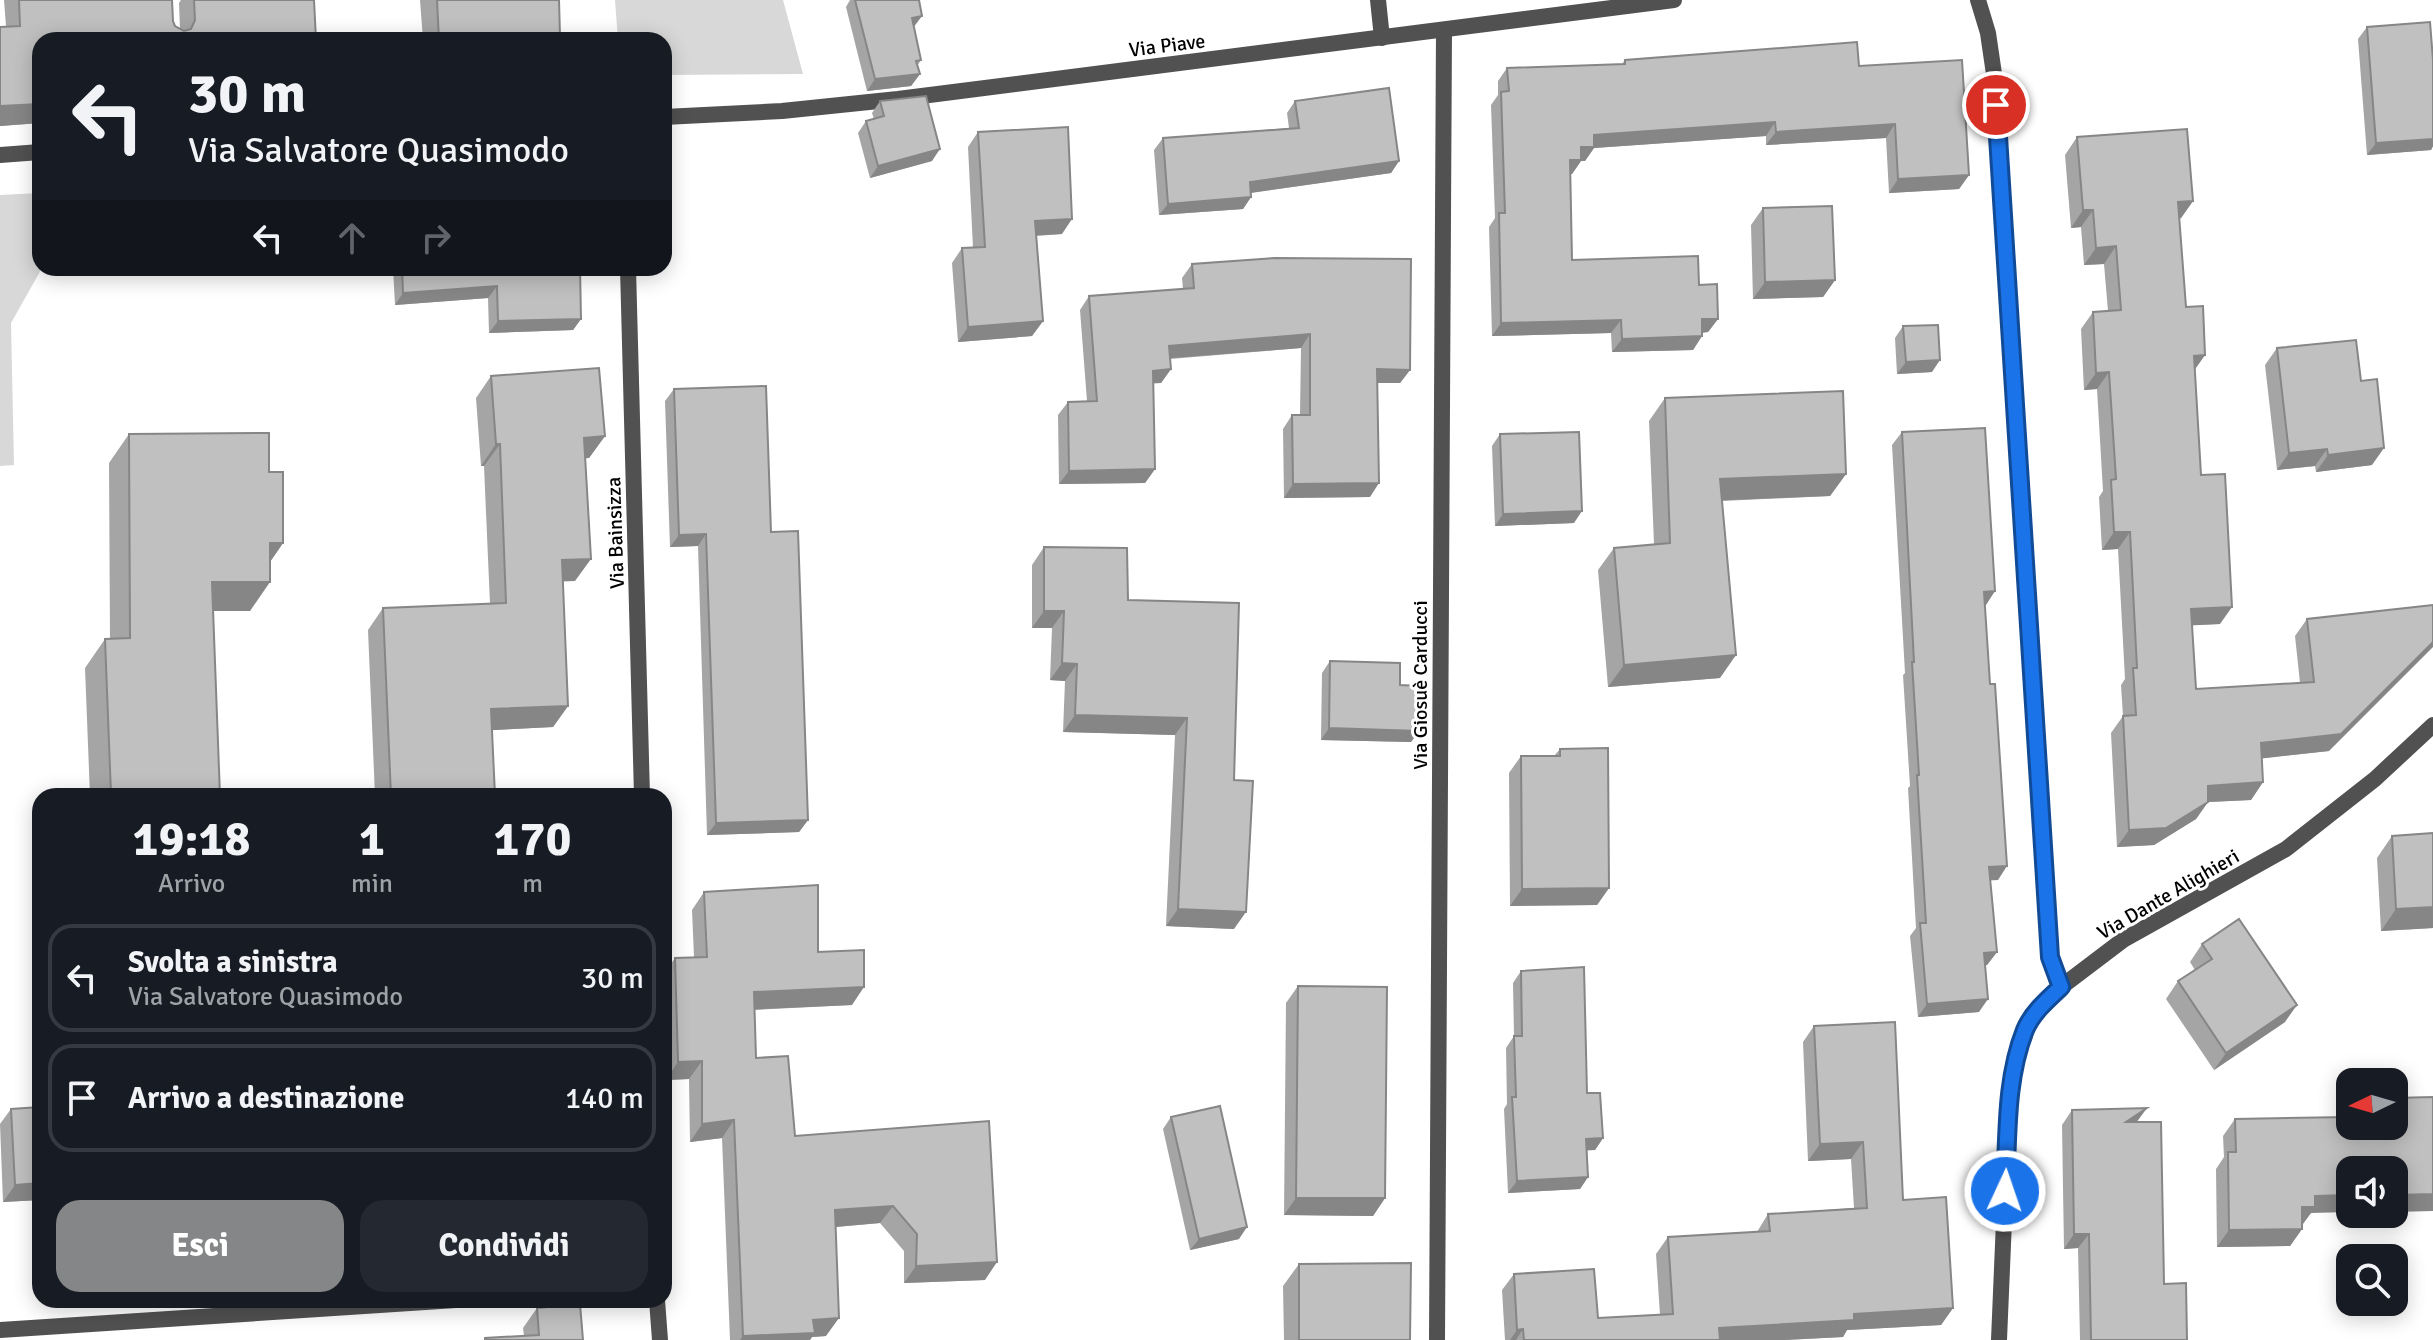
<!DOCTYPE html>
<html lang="it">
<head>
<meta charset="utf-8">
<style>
	:root { --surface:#171b24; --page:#242831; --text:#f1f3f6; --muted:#9ea1a6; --line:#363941; --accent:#858687 }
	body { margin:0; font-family:Signika,sans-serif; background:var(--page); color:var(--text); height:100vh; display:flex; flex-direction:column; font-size:30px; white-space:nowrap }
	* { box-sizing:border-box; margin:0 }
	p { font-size:26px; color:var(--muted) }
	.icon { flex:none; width:44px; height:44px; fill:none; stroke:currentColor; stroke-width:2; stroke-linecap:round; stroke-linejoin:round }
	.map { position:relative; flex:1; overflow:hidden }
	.sheet { position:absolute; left:32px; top:788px; width:640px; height:520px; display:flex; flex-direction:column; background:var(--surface); border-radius:24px; box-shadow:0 4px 20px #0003 }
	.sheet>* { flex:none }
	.guide { position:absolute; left:32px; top:32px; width:640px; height:244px; border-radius:24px; box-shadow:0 4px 20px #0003; background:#171b24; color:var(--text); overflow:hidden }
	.needle { width:52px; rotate:265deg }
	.tools { position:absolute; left:2336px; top:1068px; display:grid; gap:16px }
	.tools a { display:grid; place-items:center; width:72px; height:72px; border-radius:16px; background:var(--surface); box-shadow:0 4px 20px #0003; font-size:40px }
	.pin { position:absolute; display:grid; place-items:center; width:68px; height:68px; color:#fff; margin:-34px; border:4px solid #fff; border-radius:50%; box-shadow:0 2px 8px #0007 }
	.me { position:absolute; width:88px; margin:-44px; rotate:3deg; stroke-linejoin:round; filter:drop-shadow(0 0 6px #0008) }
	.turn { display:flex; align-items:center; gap:28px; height:168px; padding:0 24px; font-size:36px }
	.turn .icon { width:104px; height:104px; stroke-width:2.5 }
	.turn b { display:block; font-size:56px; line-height:68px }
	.lanes { display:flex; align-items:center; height:76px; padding:0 24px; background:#0003; justify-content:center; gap:40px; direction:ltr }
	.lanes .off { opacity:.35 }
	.eta { display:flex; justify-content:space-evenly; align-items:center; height:136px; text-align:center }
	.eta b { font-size:48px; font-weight:700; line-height:56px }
	.button { display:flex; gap:16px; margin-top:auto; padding:16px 24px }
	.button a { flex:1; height:92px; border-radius:24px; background:var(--accent); color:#fff; font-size:32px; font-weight:700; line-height:92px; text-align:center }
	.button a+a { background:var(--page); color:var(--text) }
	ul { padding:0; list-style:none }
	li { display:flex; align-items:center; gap:24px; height:108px; margin:0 16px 12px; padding:0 8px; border:4px solid var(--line); border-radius:24px }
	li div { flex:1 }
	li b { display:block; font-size:30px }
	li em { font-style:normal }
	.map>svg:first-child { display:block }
</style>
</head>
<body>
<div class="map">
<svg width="2433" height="1340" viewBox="0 0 2433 1340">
	<rect width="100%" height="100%" fill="#fff"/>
	<g fill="#d8d8d8">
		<polygon points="615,0 783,0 803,74 664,75 664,40 618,40"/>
		<polygon points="40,193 42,268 11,323 14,465 0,466 0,195"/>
	</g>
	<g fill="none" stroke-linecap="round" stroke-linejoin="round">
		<g stroke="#515151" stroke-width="16">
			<polyline points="1378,0 1382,38"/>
			<polyline points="1978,0 1988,33 1994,74 2050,957 2061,987"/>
			<polyline points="628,268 642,796"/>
			<polyline points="657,1300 660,1340"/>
			<polyline points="0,1330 456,1300"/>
			<polyline points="1437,1340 1444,30"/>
			<polyline points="1999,1340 2009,1101 2014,1067 2026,1028 2041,1006 2061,987 2123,940 2286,849 2375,779 2433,725"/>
		</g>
		<g stroke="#515151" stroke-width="16">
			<polyline points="664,117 782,111 898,99 1674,0"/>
			<polyline points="0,155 40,152"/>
		</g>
	</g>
	<g fill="#a5a5a5">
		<polygon points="4,0 172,0 173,21 175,26 180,29 179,3 181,0 314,0 316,40 40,40 40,123 0,126 6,26"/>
		<polygon points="420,0 559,0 560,36 558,40 423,40"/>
		<polygon points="850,0 919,0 914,27 921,60 917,66 920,74 911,86 867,91 846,7"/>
		<polygon points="2367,27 2433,60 2433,146 2431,150 2367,155 2358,39"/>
		<polygon points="1625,60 1859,66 1969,175 1959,189 1889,193 1886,138 1766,145 1766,136 1594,148 1585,161 1581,161 1572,174 1570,174 1572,260 1699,285 1718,319 1708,332 1702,333 1702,336 1693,350 1612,352 1611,333 1492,336 1489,227 1495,218 1491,105 1498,95 1498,81 1507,68 1622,64"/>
		<polygon points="880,101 932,161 870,178 858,133 866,121 874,119 872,113"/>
		<polygon points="1295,101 1399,161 1391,173 1251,193 1251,197 1243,209 1159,215 1154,150 1163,138 1289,128 1287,113"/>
		<polygon points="978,132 1062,234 1036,236 1043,321 1032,336 958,342 952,263 962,248 973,248 968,147"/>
		<polygon points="2077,137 2193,201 2181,218 2179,219 2186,307 2205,355 2195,369 2201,475 2220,624 2192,625 2196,689 2300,683 2295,636 2307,619 2329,751 2262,758 2263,782 2251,800 2208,802 2196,819 2154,845 2117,847 2111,733 2123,716 2121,685 2125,679 2118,549 2102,550 2099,497 2103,491 2097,389 2084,390 2081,329 2093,312 2108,311 2104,264 2084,265 2081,227 2071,228 2065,155"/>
		<polygon points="1763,208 1835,280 1823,297 1753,299 1751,225"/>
		<polygon points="1192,264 1410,370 1400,383 1377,383 1370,497 1284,498 1283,429 1292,415 1300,415 1301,348 1170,359 1171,369 1161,383 1153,383 1155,469 1145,483 1059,484 1058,415 1068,402 1087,401 1080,310 1089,296 1183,289 1182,278"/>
		<polygon points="393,268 580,268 581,319 573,330 489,333 488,298 395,305"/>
		<polygon points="1903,326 1932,372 1897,374 1895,338"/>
		<polygon points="2277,348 2372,465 2316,472 2315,466 2277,470 2265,365"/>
		<polygon points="491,376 605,436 589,458 585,458 575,581 563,581 568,706 553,727 492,730 495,796 375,796 368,630 383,608 490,604 484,466 481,466 476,398"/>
		<polygon points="674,389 771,532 808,820 799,832 707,835 698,546 670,547 665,401"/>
		<polygon points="1665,398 1846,474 1830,496 1722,501 1720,678 1608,687 1598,570 1614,548 1654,544 1649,421"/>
		<polygon points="1902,432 1995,591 1984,605 1998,880 1990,880 1997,952 1987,965 1985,965 1979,1012 1918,1017 1910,936 1916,928 1908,788 1910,786 1903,675 1905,673 1892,445"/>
		<polygon points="129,434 269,472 283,543 270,562 250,611 213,611 220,796 90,796 85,668 105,639 110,639 109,463"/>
		<polygon points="1500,434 1574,523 1495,526 1492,446"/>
		<polygon points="1044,547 1128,600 1234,780 1234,929 1166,926 1175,735 1063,732 1065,681 1050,680 1052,628 1032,628 1032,565"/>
		<polygon points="1330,661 1400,685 1419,731 1411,742 1321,740 1322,673"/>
		<polygon points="1560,749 1609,888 1597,905 1510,906 1509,773 1521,756 1554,756"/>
		<polygon points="2392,836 2433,928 2381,931 2377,858"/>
		<polygon points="704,892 818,952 852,1005 754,1010 756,1058 795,1136 989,1121 985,1280 904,1283 904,1251 880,1223 836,1227 826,1336 812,1337 810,1340 730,1340 722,1138 690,1142 689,1079 666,1080 664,974 675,958 694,957 692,910"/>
		<polygon points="2202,944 2285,1022 2214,1070 2166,999 2178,981 2195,970 2190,962"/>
		<polygon points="1521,971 1587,1093 1603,1138 1595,1150 1587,1150 1588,1177 1580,1189 1508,1193 1504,1109 1507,1104 1506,1048 1514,1036 1513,983"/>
		<polygon points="1298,986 1385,1198 1373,1216 1284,1215 1286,1003"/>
		<polygon points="1814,1026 1903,1200 1953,1308 1941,1325 1847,1330 1843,1337 1784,1340 1505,1340 1502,1290 1514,1274 1598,1318 1660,1315 1656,1254 1668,1237 1757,1232 1768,1214 1854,1208 1851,1159 1808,1161 1803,1042"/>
		<polygon points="2348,1099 2350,1126 2311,1213 2302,1224 2302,1229 2290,1246 2217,1247 2216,1169 2224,1157 2223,1136 2235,1119 2336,1117"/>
		<polygon points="40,1107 40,1200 3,1202 0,1124 11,1109"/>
		<polygon points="2072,1110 2137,1122 2164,1284 2187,1340 2080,1340 2078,1248 2064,1249 2062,1125"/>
		<polygon points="1171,1117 1239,1239 1190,1250 1163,1129"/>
		<polygon points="1299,1264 1410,1340 1284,1340 1283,1286"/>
		<polygon points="537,1308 583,1340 484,1340 485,1338 524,1336 523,1328"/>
	</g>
	<g fill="#868686">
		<polygon points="922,16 913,28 912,18"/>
		<polygon points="560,36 558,40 487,40"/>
		<polygon points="920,74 911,86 867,91 875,79"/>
		<polygon points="40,104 40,123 0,126 0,106"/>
		<polygon points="1775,122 1766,136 1594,148 1585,161 1581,161 1572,174 1560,174 1581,147 1594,135"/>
		<polygon points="1895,124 1886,138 1766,145 1776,132"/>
		<polygon points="2433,139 2433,146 2431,150 2367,155 2376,143"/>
		<polygon points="940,149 932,161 870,178 878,166"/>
		<polygon points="1399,161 1391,173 1242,194 1250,182"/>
		<polygon points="1969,175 1959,189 1889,193 1898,179"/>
		<polygon points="1251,197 1243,209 1159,215 1168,204"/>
		<polygon points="2193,201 2181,218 2166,219 2178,202"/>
		<polygon points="2083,210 2093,210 2081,227 2071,228"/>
		<polygon points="1072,219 1062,234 1025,236 1035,221"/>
		<polygon points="2116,246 2104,264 2084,265 2096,248"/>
		<polygon points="1835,280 1823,297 1753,299 1765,282"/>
		<polygon points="497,286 488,298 395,305 403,293"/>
		<polygon points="581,319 573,330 489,333 498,321"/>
		<polygon points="1702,319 1718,319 1708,332 1693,333"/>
		<polygon points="1621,320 1611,333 1492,336 1501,323"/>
		<polygon points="1043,321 1032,336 958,342 968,327"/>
		<polygon points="1310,334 1301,348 1159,359 1169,346"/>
		<polygon points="1702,336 1693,350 1612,352 1622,339"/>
		<polygon points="2205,355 2193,372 2194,356"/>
		<polygon points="1940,360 1932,372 1897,374 1906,362"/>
		<polygon points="1171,369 1161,383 1144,384 1153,371"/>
		<polygon points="1377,369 1410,370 1400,383 1368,383"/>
		<polygon points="2109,372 2097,389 2084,390 2096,373"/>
		<polygon points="605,436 589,458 569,460 584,438"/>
		<polygon points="496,444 500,444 484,466 481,466"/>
		<polygon points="2384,448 2372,465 2316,472 2328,455"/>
		<polygon points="2327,449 2315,466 2277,470 2289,453"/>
		<polygon points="1155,469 1145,483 1059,484 1069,471"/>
		<polygon points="1846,474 1830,496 1704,501 1720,479"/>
		<polygon points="1379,483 1370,497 1284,498 1293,484"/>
		<polygon points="1582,511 1574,523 1495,526 1503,514"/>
		<polygon points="2114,532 2130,532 2118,549 2102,550"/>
		<polygon points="706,534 698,546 670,547 679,535"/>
		<polygon points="270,543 283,543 263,572"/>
		<polygon points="591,559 575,581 547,582 562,560"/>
		<polygon points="212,582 270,582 250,611 192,611"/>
		<polygon points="1995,591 1986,605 1974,606 1984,592"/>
		<polygon points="2232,607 2220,624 2179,626 2191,609"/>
		<polygon points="1044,611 1064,611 1052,628 1032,628"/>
		<polygon points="2433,642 2433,647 2329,751 2249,760 2261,743"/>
		<polygon points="1736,655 1720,678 1608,687 1624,665"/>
		<polygon points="1062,663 1077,664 1065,681 1050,680"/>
		<polygon points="568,706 553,727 476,731 491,709"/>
		<polygon points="1075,715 1187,718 1175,735 1063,732"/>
		<polygon points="1329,728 1419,731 1411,742 1321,740"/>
		<polygon points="2263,782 2251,800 2208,802 2196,819 2154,845 2117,847 2129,830 2208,786"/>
		<polygon points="131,793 129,796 109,796 111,794"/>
		<polygon points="808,820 799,832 707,835 716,823"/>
		<polygon points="2007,866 1998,880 1980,881 1989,867"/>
		<polygon points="1609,888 1597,905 1510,906 1522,889"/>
		<polygon points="2433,907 2433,928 2381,931 2396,909"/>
		<polygon points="1178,909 1246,912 1234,929 1166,926"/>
		<polygon points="1997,952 1987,965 1975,966 1984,953"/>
		<polygon points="864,987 852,1005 741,1010 754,992"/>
		<polygon points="1988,999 1979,1012 1918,1017 1927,1004"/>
		<polygon points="2297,1005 2285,1022 2214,1070 2226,1053"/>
		<polygon points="702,1061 689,1079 666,1080 678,1062"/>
		<polygon points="2147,1108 2136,1123 2126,1122"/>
		<polygon points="734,1120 722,1138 690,1142 702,1124"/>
		<polygon points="1603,1138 1595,1150 1578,1151 1586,1139"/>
		<polygon points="1863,1142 1851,1159 1808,1161 1820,1144"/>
		<polygon points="1588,1177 1580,1189 1508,1193 1517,1181"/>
		<polygon points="40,1183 40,1200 3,1202 15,1185"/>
		<polygon points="2433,1194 2433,1211 2394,1212 2394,1195"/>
		<polygon points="2350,1195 2350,1212 2311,1213 2303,1224 2290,1224 2302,1207 2315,1196"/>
		<polygon points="1296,1198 1385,1198 1373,1216 1284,1215"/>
		<polygon points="893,1206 880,1223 823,1228 835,1210"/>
		<polygon points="1247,1227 1239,1239 1190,1250 1199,1239"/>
		<polygon points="2302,1229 2290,1246 2217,1247 2229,1230"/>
		<polygon points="2074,1234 2089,1234 2078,1248 2064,1249"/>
		<polygon points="997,1262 985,1280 904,1283 916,1266"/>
		<polygon points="1953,1308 1941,1325 1847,1330 1843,1337 1784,1340 1710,1340 1719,1328 1854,1314"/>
		<polygon points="839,1318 826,1336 812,1337 810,1340 740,1340 743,1336 813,1320"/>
		<polygon points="1523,1329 1516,1340 1510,1340 1517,1330"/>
	</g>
	<g fill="#c0c0c0" stroke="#868686" stroke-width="2">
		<polygon points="19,0 172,0 173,21 175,26 184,31 191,29 195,20 194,0 314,0 316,40 40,40 40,104 0,106 0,27 20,26"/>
		<polygon points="437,0 559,0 560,36 487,40 439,40"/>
		<polygon points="855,0 919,0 922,16 912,18 921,60 916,61 920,74 875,79"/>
		<polygon points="2430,22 2433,60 2433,139 2376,143 2367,27"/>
		<polygon points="1857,42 1859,66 1962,60 1969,175 1898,179 1895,124 1776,132 1775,122 1594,135 1594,147 1581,147 1581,160 1570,160 1572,260 1698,256 1699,285 1717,284 1718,319 1702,319 1702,336 1622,339 1621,320 1501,323 1499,213 1505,213 1501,92 1509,91 1507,68 1625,64 1625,60"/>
		<polygon points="1389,88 1399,161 1250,182 1251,197 1168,204 1163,138 1299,128 1295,101"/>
		<polygon points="926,96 940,149 878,166 866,121 884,116 880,101"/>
		<polygon points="1068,127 1072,219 1035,221 1043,321 968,327 962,248 985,247 978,132"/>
		<polygon points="2187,129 2193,201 2178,202 2186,307 2203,306 2205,355 2194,356 2201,475 2225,474 2232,607 2191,609 2196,689 2314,682 2307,619 2433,605 2433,642 2341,734 2261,743 2263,782 2208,786 2208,802 2166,828 2129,830 2123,716 2136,715 2133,668 2137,668 2130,532 2114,532 2111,480 2116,479 2109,372 2096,373 2093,312 2121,310 2116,246 2096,248 2093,210 2083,210 2077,137"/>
		<polygon points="1832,206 1835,280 1765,282 1763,208"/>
		<polygon points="1275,258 1411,259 1410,370 1377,369 1379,483 1293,484 1292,415 1310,415 1310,334 1169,346 1171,369 1153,371 1155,469 1069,471 1068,402 1097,401 1089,296 1194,288 1192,264"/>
		<polygon points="402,268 580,268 581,319 498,321 497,286 403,293"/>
		<polygon points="1938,325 1940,360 1906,362 1903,326"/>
		<polygon points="2356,340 2361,381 2377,379 2384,448 2328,455 2327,449 2289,453 2277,348"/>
		<polygon points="599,368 605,436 584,438 591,559 562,560 568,706 491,709 495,796 391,796 383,608 506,603 500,444 496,444 491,376"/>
		<polygon points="766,386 771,532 798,531 808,820 716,823 706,534 679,535 674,389"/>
		<polygon points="1843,391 1846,474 1720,479 1736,655 1624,665 1614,548 1670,543 1665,398"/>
		<polygon points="1985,428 1995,591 1984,592 1990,684 1995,684 2007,866 1989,867 1997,952 1984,953 1988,999 1927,1004 1920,923 1926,923 1917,775 1919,775 1912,662 1914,662 1902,432"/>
		<polygon points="1579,432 1582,511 1503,514 1500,434"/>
		<polygon points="269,433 269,472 283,472 283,543 270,543 270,582 212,582 220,796 132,796 131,793 111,794 105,639 130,638 129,434"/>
		<polygon points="1044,547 1127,548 1128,600 1239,603 1234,780 1253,781 1246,912 1178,909 1187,718 1075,715 1077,664 1062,663 1064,611 1044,611"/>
		<polygon points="1330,661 1400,663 1400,685 1420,686 1419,731 1329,728"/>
		<polygon points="1608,748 1609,888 1522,889 1521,756 1560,756 1560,749"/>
		<polygon points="2433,833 2433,907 2396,909 2392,836"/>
		<polygon points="818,885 818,952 864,950 864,987 754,992 756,1058 788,1056 795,1136 989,1121 997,1262 916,1266 917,1234 893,1206 835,1210 839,1318 813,1320 815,1333 743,1336 734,1120 702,1124 702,1061 678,1062 675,958 707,957 704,892"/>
		<polygon points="2239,919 2297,1005 2226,1053 2178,981 2212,959 2202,944"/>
		<polygon points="1584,967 1587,1093 1600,1093 1603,1138 1586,1139 1588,1177 1517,1181 1512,1097 1516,1097 1514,1036 1522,1036 1521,971"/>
		<polygon points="1298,986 1387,987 1385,1198 1296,1198"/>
		<polygon points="1895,1022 1903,1200 1946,1197 1953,1308 1854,1314 1854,1320 1719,1328 1720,1340 1524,1340 1523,1329 1517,1330 1514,1274 1594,1269 1598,1318 1673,1314 1668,1237 1770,1231 1768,1214 1867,1208 1863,1142 1820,1144 1814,1026"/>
		<polygon points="2433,1097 2433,1194 2394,1195 2394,1170 2350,1170 2350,1195 2315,1196 2315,1207 2302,1207 2302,1229 2229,1230 2228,1152 2236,1152 2235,1119 2348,1117 2348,1099 2350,1099 2350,1126 2394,1126 2394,1098"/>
		<polygon points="1220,1106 1247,1227 1199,1239 1171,1117"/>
		<polygon points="40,1107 40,1183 15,1185 11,1109"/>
		<polygon points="2147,1108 2126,1122 2161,1122 2164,1284 2186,1283 2187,1340 2091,1340 2089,1234 2074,1234 2072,1110"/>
		<polygon points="1411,1263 1410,1340 1299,1340 1299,1264"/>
		<polygon points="580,1304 583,1340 485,1340 485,1338 539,1335 537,1308"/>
	</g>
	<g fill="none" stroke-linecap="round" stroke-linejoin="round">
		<g stroke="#114b97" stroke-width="20">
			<path id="route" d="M1996,105L2050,957L2061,987C2048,999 2032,1013 2025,1030C2005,1080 2008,1138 2005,1191"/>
		</g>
		<use href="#route" stroke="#1a73e8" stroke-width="14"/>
	</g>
	<g text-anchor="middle" stroke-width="6" stroke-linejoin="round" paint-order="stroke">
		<g font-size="20" fill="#000" stroke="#fff">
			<text transform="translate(1167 45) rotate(-7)" y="7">Via Piave</text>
			<text transform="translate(615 533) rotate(-92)" y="7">Via Bainsizza</text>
			<text transform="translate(1420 685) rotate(-90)" y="7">Via Giosuè Carducci</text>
			<text transform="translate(2168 894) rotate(-30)" y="7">Via Dante Alighieri</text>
		</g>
	</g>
</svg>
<div class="tools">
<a><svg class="needle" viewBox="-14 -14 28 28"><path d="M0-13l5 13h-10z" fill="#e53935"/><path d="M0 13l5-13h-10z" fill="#9ea1a6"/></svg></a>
<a><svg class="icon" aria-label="sound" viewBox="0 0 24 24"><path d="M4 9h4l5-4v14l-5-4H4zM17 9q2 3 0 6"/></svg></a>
<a><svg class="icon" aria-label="search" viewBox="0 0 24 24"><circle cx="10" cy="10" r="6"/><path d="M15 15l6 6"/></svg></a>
</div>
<div class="pin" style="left:1996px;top:105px;background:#d93025"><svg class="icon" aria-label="arrive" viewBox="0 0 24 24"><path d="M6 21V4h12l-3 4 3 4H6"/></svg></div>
<svg class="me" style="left:2005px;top:1191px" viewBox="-20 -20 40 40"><circle r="17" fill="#1a73e8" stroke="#fff" stroke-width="3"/><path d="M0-11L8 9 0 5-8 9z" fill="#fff"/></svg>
<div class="guide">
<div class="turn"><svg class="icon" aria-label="left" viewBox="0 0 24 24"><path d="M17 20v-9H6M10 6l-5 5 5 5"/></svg><div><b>30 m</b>Via Salvatore Quasimodo</div></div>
<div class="lanes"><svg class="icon" aria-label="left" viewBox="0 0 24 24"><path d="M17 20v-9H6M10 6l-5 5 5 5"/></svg><svg class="icon off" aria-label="ahead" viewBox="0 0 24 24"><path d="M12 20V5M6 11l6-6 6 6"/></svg><svg class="icon off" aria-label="right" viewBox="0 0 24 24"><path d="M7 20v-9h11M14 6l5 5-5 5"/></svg></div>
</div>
<section class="sheet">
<div class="eta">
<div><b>19:18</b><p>Arrivo</p></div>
<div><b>1</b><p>min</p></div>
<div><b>170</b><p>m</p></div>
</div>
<ul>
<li><svg class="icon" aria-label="left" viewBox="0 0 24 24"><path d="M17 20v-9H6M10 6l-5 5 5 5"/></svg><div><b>Svolta a sinistra</b><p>Via Salvatore Quasimodo</p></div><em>30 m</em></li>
<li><svg class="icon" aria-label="arrive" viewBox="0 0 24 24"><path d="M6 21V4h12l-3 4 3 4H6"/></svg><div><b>Arrivo a destinazione</b></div><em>140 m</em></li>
</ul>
<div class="button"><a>Esci</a><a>Condividi</a></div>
</section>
</div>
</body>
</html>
